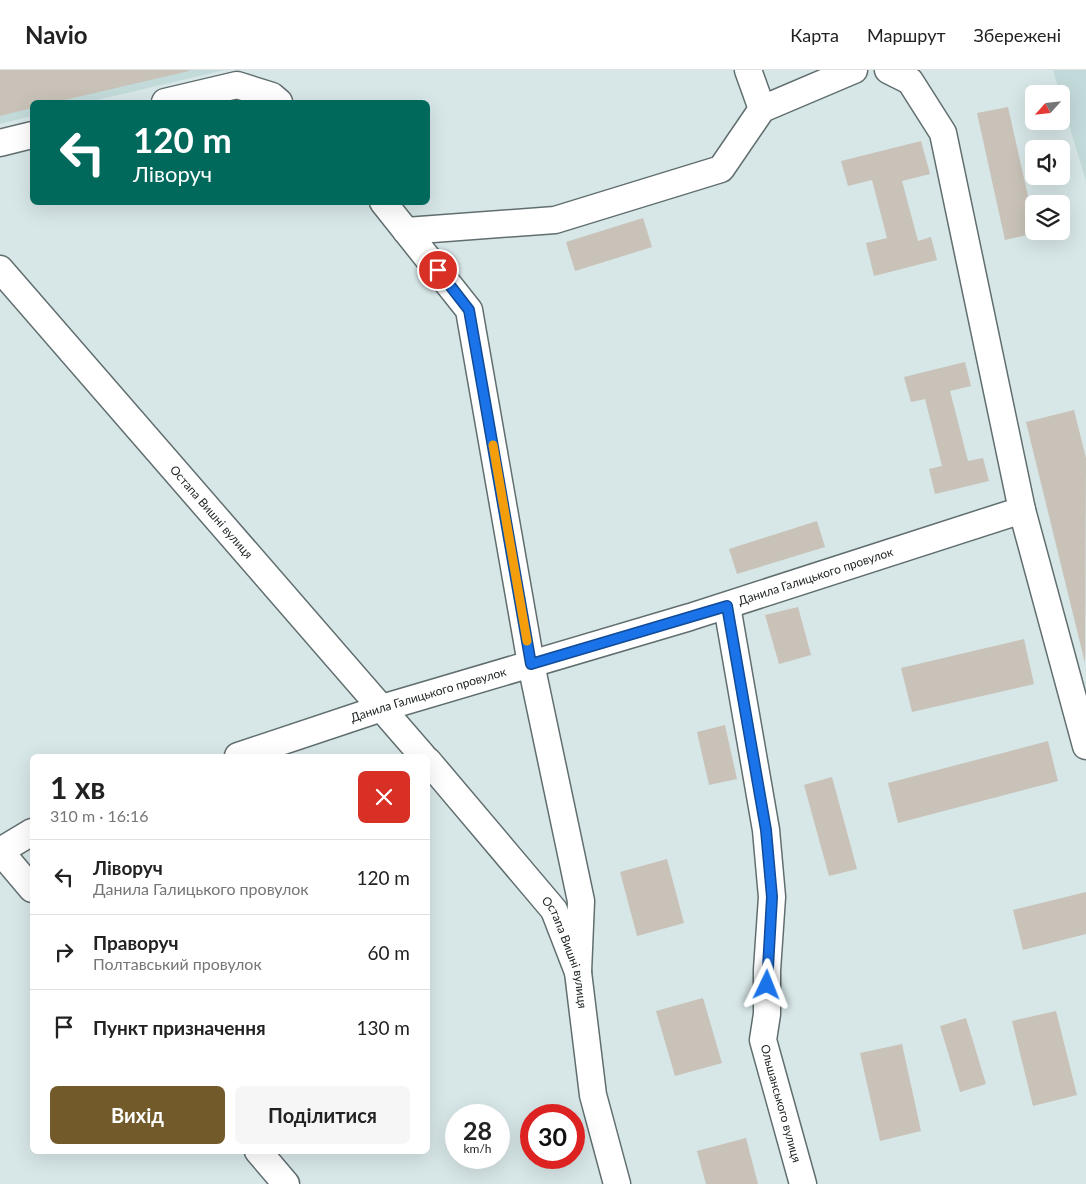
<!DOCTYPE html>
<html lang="uk">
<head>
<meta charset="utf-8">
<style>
	:root { --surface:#fff; --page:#f6f6f6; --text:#222; --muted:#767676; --line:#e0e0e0; --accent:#735a2b }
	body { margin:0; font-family:Lato,sans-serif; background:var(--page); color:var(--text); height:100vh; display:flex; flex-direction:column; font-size:19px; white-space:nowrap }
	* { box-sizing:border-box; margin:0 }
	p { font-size:16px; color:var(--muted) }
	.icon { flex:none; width:28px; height:28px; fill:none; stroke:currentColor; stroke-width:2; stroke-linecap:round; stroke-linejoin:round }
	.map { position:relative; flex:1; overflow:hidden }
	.side { position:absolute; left:30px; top:684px; width:400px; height:400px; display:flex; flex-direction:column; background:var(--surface); border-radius:8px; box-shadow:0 5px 20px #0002 }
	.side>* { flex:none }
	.banner { position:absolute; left:30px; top:30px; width:400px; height:105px; border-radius:8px; box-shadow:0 5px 20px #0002; background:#00695c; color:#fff; overflow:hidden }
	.needle { width:32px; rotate:243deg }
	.fabs { position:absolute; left:1025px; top:15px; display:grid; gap:10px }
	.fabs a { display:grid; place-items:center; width:45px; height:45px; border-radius:8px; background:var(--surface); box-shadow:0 5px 20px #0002; font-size:25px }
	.speed { position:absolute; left:445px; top:1034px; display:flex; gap:10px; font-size:25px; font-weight:700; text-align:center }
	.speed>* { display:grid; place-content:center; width:65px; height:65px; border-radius:50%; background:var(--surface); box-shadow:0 5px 20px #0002; line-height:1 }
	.speed small { font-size:12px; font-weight:400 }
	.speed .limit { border:8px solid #d22; background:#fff; color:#111 }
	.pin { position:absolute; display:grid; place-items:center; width:42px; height:42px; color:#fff; margin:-21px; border:2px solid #fff; border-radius:50%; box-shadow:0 1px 5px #0007 }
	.me { position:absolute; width:55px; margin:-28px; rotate:2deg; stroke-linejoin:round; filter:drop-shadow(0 0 4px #0008) }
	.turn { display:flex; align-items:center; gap:18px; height:105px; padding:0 20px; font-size:22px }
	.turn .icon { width:65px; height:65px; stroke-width:2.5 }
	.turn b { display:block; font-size:35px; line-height:42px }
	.round { display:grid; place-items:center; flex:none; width:52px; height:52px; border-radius:8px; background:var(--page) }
	.summary { display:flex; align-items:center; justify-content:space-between; height:85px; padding:0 20px }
	h1 { font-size:30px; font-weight:700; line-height:38px }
	.cta { display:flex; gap:10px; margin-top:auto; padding:10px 20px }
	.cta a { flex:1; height:58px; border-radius:8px; background:var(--accent); color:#fff; font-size:20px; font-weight:700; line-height:58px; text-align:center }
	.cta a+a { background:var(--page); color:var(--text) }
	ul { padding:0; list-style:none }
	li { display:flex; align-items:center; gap:15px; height:75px; padding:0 20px; border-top:1px solid var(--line) }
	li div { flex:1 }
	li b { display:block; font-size:19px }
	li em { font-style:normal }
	header { display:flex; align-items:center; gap:30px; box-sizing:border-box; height:70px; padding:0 25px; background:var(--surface); border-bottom:1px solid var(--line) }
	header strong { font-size:24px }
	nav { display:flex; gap:28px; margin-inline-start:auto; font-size:18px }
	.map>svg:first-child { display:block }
</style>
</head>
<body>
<header>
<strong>Navio</strong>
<nav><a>Карта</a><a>Маршрут</a><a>Збережені</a></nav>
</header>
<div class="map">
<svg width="1086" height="1114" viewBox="0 0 1086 1114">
	<rect width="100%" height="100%" fill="#d7e6e7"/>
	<g fill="#c3dadb">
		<polygon points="0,0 225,0 88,32 32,32 32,46 0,54"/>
		<polygon points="1053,0 1086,0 1086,111 1061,28 1061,24 1060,24"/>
	</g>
	<g fill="#c8c2b8">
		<polygon points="0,0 188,0 189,1 56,32 32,32 32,38 0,46"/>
		<polygon points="1008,37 1034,153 1034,161 1036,163 1005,170 977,43"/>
		<polygon points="921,71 930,104 902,111 918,171 931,167 937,190 874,206 866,173 887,168 872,110 848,116 841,91"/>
		<polygon points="643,148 652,177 575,201 566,172"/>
		<polygon points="965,292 971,316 950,321 968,391 983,388 989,411 935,424 929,399 942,396 925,329 911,332 904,307"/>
		<polygon points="1074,340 1086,388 1085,593 1026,352"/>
		<polygon points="817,451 825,477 737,504 729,479"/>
		<polygon points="798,537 811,585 779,594 765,545"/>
		<polygon points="1024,569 1034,614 912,642 901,598"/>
		<polygon points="725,655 737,709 709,715 697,662"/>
		<polygon points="1048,671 1058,711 898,753 888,713"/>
		<polygon points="832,707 857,799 829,806 804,715"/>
		<polygon points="667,789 684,853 637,866 620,802"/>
		<polygon points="1086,822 1086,864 1023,880 1013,840"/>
		<polygon points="703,928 722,993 675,1006 656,941"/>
		<polygon points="1056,941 1077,1025 1033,1036 1012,951"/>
		<polygon points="966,948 986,1014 960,1022 940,956"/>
		<polygon points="902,974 921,1061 880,1071 860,983"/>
		<polygon points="746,1068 758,1114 706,1114 697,1081"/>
	</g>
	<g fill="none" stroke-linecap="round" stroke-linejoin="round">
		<g stroke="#616e6f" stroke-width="29">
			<g id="minor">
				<polyline points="748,0 762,39"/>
				<polyline points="888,0 910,11 943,63 1022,440 1086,676"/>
				<polyline points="165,32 237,15 272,26 279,32"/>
				<polyline points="0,73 32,65"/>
				<polyline points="383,132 469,240 531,594 581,831 578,902"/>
				<polyline points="406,161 555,150 721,99 762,39 854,0"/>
				<path id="s1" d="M0,199L423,686"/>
				<path id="s2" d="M727,536L766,760L772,827L767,900V944L763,970L803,1114"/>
				<path id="s3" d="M238,686L382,638L690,547L1022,440"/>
				<path id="s4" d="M428,691L554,840L578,902L593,1025L617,1114"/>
				<polyline points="0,781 32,819"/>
				<polyline points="0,781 32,762"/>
				<polyline points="258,1081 286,1114"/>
			</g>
		</g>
		<use href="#minor" stroke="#fff" stroke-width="26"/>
	</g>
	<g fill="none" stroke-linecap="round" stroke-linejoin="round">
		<g stroke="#114b97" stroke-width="12">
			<polyline id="route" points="438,200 469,240 531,594 727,536 766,760 772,827 767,915"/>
		</g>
		<use href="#route" stroke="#1a73e8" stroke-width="9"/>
		<polyline stroke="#f59e0b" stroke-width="9" points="493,375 527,571"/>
	</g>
	<g text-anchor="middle" stroke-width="4" stroke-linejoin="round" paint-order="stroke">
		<g font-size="12" fill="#202526" stroke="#e4f3f4">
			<text dy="4" stroke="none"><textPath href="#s1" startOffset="322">Остапа Вишні вулиця</textPath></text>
			<text dy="4" stroke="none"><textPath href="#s3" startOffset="605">Данила Галицького провулок</textPath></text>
			<text dy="4" stroke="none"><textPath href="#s3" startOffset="200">Данила Галицького провулок</textPath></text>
			<text dy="4" stroke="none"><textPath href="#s4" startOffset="239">Остапа Вишні вулиця</textPath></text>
			<text dy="4" stroke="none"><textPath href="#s2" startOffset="504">Ольшанського вулиця</textPath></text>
		</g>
	</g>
</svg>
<div class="fabs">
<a><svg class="needle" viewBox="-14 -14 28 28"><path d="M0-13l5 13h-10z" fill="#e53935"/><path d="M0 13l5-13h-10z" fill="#767676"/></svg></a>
<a><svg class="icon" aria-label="sound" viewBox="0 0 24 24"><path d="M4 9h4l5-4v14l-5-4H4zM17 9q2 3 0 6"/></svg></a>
<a><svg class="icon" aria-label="layers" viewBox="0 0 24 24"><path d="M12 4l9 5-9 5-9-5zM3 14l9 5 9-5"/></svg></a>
</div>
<div class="speed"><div>28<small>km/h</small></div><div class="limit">30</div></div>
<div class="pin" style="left:438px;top:200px;background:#d93025"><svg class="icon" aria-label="arrive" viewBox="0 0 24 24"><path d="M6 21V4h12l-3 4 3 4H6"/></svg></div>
<svg class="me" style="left:767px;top:915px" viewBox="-20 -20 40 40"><path d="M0-17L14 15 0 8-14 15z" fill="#1a73e8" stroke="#fff" stroke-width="4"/></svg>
<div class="banner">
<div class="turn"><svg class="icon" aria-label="left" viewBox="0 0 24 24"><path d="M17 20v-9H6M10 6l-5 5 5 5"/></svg><div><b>120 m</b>Ліворуч</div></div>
</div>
<section class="side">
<div class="summary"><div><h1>1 хв</h1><p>310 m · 16:16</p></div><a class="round" style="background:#d93025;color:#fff"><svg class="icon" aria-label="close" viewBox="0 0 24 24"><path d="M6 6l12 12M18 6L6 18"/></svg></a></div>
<ul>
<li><svg class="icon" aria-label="left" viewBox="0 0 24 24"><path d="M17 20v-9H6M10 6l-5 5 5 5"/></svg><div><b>Ліворуч</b><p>Данила Галицького провулок</p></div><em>120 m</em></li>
<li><svg class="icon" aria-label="right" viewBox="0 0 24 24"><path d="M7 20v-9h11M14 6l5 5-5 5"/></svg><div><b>Праворуч</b><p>Полтавський провулок</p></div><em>60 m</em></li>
<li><svg class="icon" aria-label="arrive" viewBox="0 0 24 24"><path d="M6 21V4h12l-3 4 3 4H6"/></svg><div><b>Пункт призначення</b></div><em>130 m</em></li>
</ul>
<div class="cta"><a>Вихід</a><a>Поділитися</a></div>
</section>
</div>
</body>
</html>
